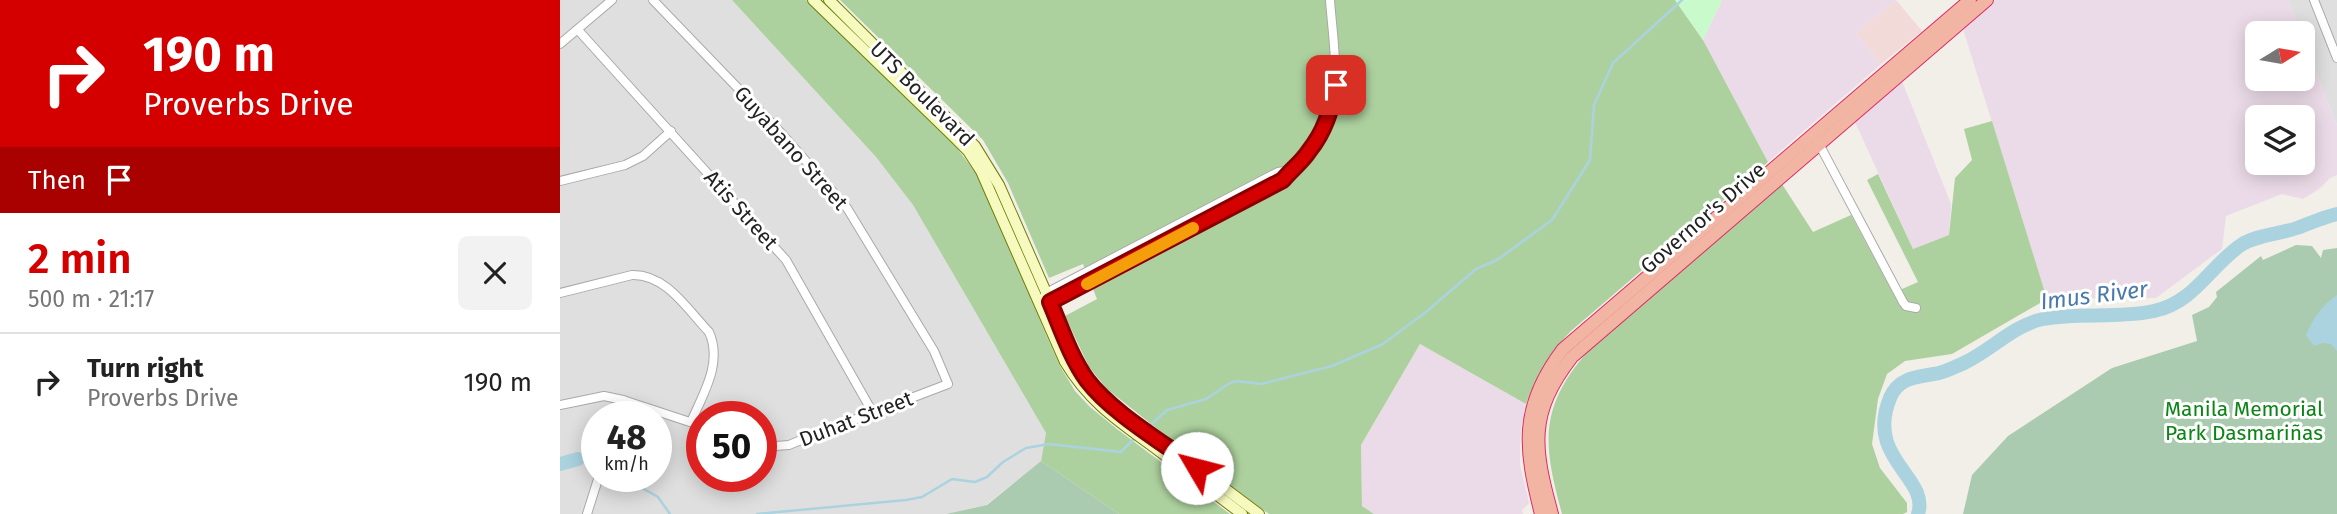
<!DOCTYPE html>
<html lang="en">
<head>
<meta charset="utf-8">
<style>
	:root { --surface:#fff; --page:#f2f2f2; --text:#222; --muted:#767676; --line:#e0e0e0; --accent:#d40000 }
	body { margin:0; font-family:"Fira Sans",sans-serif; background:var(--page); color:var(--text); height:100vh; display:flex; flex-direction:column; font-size:26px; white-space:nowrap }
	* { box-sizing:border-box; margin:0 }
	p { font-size:23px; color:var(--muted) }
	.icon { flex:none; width:38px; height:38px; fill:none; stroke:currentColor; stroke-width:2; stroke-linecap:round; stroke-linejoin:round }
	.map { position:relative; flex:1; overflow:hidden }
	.panel { display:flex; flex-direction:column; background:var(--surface); width:560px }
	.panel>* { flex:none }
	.guide { background:#d40000; color:#fff; overflow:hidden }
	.needle { width:46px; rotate:79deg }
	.tools { position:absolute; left:1685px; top:21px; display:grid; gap:14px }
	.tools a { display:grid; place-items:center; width:70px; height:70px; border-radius:10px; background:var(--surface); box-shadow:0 4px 18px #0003; font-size:35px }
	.speed { position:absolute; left:21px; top:401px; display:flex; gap:14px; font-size:35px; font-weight:700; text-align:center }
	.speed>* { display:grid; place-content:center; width:91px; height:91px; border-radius:50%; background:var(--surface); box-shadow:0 4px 18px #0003; line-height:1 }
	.speed small { font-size:18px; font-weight:400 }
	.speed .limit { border:10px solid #d22; background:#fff; color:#111 }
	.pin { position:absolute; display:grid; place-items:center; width:60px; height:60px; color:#fff; margin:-30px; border-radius:14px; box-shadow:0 4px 10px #0006 }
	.me { position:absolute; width:77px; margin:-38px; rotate:307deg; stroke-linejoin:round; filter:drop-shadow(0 0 5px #0008) }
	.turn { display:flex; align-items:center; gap:24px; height:147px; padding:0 28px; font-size:32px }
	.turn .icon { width:91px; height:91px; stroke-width:2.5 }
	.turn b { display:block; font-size:49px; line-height:60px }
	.then { display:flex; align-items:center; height:66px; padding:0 28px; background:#0003; gap:14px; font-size:26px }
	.round { display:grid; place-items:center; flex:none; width:74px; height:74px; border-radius:10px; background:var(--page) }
	.headline { display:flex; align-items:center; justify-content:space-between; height:119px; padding:0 28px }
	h1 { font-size:42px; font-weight:600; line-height:52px; color:var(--accent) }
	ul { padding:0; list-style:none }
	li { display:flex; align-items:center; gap:21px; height:98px; padding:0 28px; border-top:2px solid var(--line) }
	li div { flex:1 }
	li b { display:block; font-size:26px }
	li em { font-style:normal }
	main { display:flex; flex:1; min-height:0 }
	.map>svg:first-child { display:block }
</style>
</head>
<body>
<main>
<section class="panel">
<div class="guide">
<div class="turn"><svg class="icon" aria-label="right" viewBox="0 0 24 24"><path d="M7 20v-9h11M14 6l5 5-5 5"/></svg><div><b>190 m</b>Proverbs Drive</div></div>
<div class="then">Then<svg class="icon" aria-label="arrive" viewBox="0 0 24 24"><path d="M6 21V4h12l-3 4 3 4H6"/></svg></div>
</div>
<div class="headline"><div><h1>2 min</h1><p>500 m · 21:17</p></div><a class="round"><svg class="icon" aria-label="close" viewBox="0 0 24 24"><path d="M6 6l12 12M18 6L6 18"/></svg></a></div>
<ul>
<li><svg class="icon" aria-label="right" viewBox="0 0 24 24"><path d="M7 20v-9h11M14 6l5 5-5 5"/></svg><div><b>Turn right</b><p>Proverbs Drive</p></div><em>190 m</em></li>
</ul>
</section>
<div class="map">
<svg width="1777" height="514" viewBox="0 0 1777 514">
	<rect width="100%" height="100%" fill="#f2efe9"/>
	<g fill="#e0dfdf" fill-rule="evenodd">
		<path d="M0,0H172L316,157L353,205L486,433L481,461L426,505L386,514H0ZM37,416H96V476H37ZM142,416H201V476H142Z"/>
		<polygon points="1728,0 1777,0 1777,125 1743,39 1743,33 1741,33"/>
	</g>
	<polygon fill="#f2dad9" points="1336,0 1362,31 1321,64 1296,33"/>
	<g fill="#ebdbe8" fill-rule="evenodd">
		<polygon points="1162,0 1336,0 1296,33 1321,64 1208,162 1143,40"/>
		<path d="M1436,0H1728L1741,33H1698V79H1743V39L1777,125V175L1770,178L1759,189L1743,199L1722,194L1666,216L1662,249L1596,298L1487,299L1403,29ZM1698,117H1743V163H1698Z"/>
		<polygon points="1342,81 1391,204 1389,235 1353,249 1295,122"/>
		<polygon points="860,344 966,404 961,429 960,449 960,465 969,503 962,510 963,514 814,514 802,506 801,445"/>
	</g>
	<g fill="#add19e">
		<polygon points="172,0 246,0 396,147 416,173 427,193 487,337 500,366 515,391 530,407 557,429 670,514 559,514 481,461 486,433 353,205 316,157"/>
		<path d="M280,0H1115L1143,40L1208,162L1011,331C989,353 977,375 966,404L860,344L801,445L802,506L814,514H709L607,439L600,431L547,389L529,367L505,316L537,299L523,264L489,278L448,183L423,140Z"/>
		<path d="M1432,121L1487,299L1392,354L1345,361L1327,374L1318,399L1312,444L1320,468L1347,503V512L1343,514H1002C983,444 978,408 1029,350L1220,181L1253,232L1291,215L1333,293L1358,282L1307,180L1318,174L1353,249L1389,235L1395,178L1412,160L1404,129Z"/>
	</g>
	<g fill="#aacbaf">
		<polygon points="1736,245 1752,246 1761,258 1763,250 1777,248 1777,514 1403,514 1412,475 1448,436 1552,368 1637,341 1632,315 1649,307 1657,297 1656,292 1701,256 1703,260"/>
		<polygon points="481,461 559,514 386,514 427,505"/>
	</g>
	<polygon fill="#c8facc" points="1115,0 1162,0 1143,40"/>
	<path fill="#aad3df" d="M1777,295V351L1771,344L1763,343L1754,346L1746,335C1753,319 1762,305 1777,295Z"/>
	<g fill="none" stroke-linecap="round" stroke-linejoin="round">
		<g stroke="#aad3df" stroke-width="2.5">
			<polyline points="589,426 607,410 646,399 670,383 677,381 701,384 772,366 823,344 866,312 916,269 937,260 992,220 1030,160 1034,105 1053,63 1122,0"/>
			<polyline points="61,476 98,497 110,514"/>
			<polyline points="197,514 346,500 362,497 392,479 415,482 427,477 443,462 466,448 489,444 561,452 576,437"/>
		</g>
		<g stroke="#aad3df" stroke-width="14">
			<polyline points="0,464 18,459"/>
			<path d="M1358,514C1370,477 1305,459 1330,398C1338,378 1356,377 1374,374C1384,373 1395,367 1404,363C1430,351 1454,325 1483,319C1519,312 1557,319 1594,311C1634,303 1650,266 1681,245C1696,235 1720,234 1737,228C1751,223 1763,217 1777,214"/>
		</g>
		<g stroke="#a9a9a9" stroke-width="10">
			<g id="minor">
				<polyline points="93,0 223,135 287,208 374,351 388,384 241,440 229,445 201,447"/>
				<polyline points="1754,0 1777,58"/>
				<polyline points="18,30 226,260 313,413"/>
				<polyline points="0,44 52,0"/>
				<polyline points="1258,142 1343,302 1346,306 1356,308"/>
				<path d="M732,170L718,172L486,293L481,302H490L723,180C736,165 751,152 761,134C784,93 773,44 770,0"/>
				<polyline points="0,181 65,165 83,156 111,131"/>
				<path d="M0,293L72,275C106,274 127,309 149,332C163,363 143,394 131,422"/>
				<polyline points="0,405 44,396 63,400 142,426"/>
				<polyline points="58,416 63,400"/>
				<polyline points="27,514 39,476"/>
			</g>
		</g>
		<g stroke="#707d05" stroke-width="12">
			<g id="secondary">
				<path d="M253,0L393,136L408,151L421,171L505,362C529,402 558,421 595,448C624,470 653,492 682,514"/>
				<path d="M269,0L415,146L439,185L514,356C538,400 564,412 603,442C635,466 667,490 699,514"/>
			</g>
		</g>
		<g stroke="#dc2a67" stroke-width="14">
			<g id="trunk">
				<path d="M981,514C964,448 959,407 1003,349L1410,0"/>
				<path d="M992,514C974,448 968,414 1012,357L1427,0"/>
			</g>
		</g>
		<use href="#minor" stroke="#fff" stroke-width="8"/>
		<use href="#secondary" stroke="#f7fabf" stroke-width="10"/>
		<use href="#trunk" stroke="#f2b4a3" stroke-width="12"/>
	</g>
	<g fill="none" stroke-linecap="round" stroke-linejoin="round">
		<g stroke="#8a0000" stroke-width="18">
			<path id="route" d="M637,468C604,443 552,413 527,380C511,358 501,328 490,302L723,180C731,170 742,162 749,151C765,131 771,110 776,85"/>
		</g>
		<use href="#route" stroke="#d40000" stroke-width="12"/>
		<polyline stroke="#f59e0b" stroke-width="12" points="527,284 633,228"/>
	</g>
	<g text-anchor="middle" stroke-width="6" stroke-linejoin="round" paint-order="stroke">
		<g font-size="21" fill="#222" stroke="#fff">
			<text transform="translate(362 94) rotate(45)" y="7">UTS Boulevard</text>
			<text transform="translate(231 148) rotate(48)" y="7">Guyabano Street</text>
			<text transform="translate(181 210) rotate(48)" y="7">Atis Street</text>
			<text transform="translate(1143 218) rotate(-41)" y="7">Governor's Drive</text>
			<text transform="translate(296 419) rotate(-21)" y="7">Duhat Street</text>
		</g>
		<g font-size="21" fill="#0c8416" stroke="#fff">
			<text x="1684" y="416">Manila Memorial<tspan x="1684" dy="24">Park Dasmariñas</tspan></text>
		</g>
		<g font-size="23" font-style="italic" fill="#4a7aab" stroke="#fff">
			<text transform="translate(1534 295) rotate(-7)" y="8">Imus River</text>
		</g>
	</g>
</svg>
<div class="tools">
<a><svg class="needle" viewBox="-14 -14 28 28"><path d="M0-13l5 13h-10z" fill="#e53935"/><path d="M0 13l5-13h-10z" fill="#767676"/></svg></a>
<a><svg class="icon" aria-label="layers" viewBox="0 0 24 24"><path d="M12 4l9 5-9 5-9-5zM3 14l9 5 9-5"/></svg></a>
</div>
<div class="speed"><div>48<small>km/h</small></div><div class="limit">50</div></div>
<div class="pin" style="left:776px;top:85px;background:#d93025"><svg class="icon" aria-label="arrive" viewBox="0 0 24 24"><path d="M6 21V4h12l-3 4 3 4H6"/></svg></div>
<svg class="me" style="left:637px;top:468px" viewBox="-20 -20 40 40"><circle r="19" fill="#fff"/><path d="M0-13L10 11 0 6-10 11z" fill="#d40000"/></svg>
</div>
</main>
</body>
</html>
